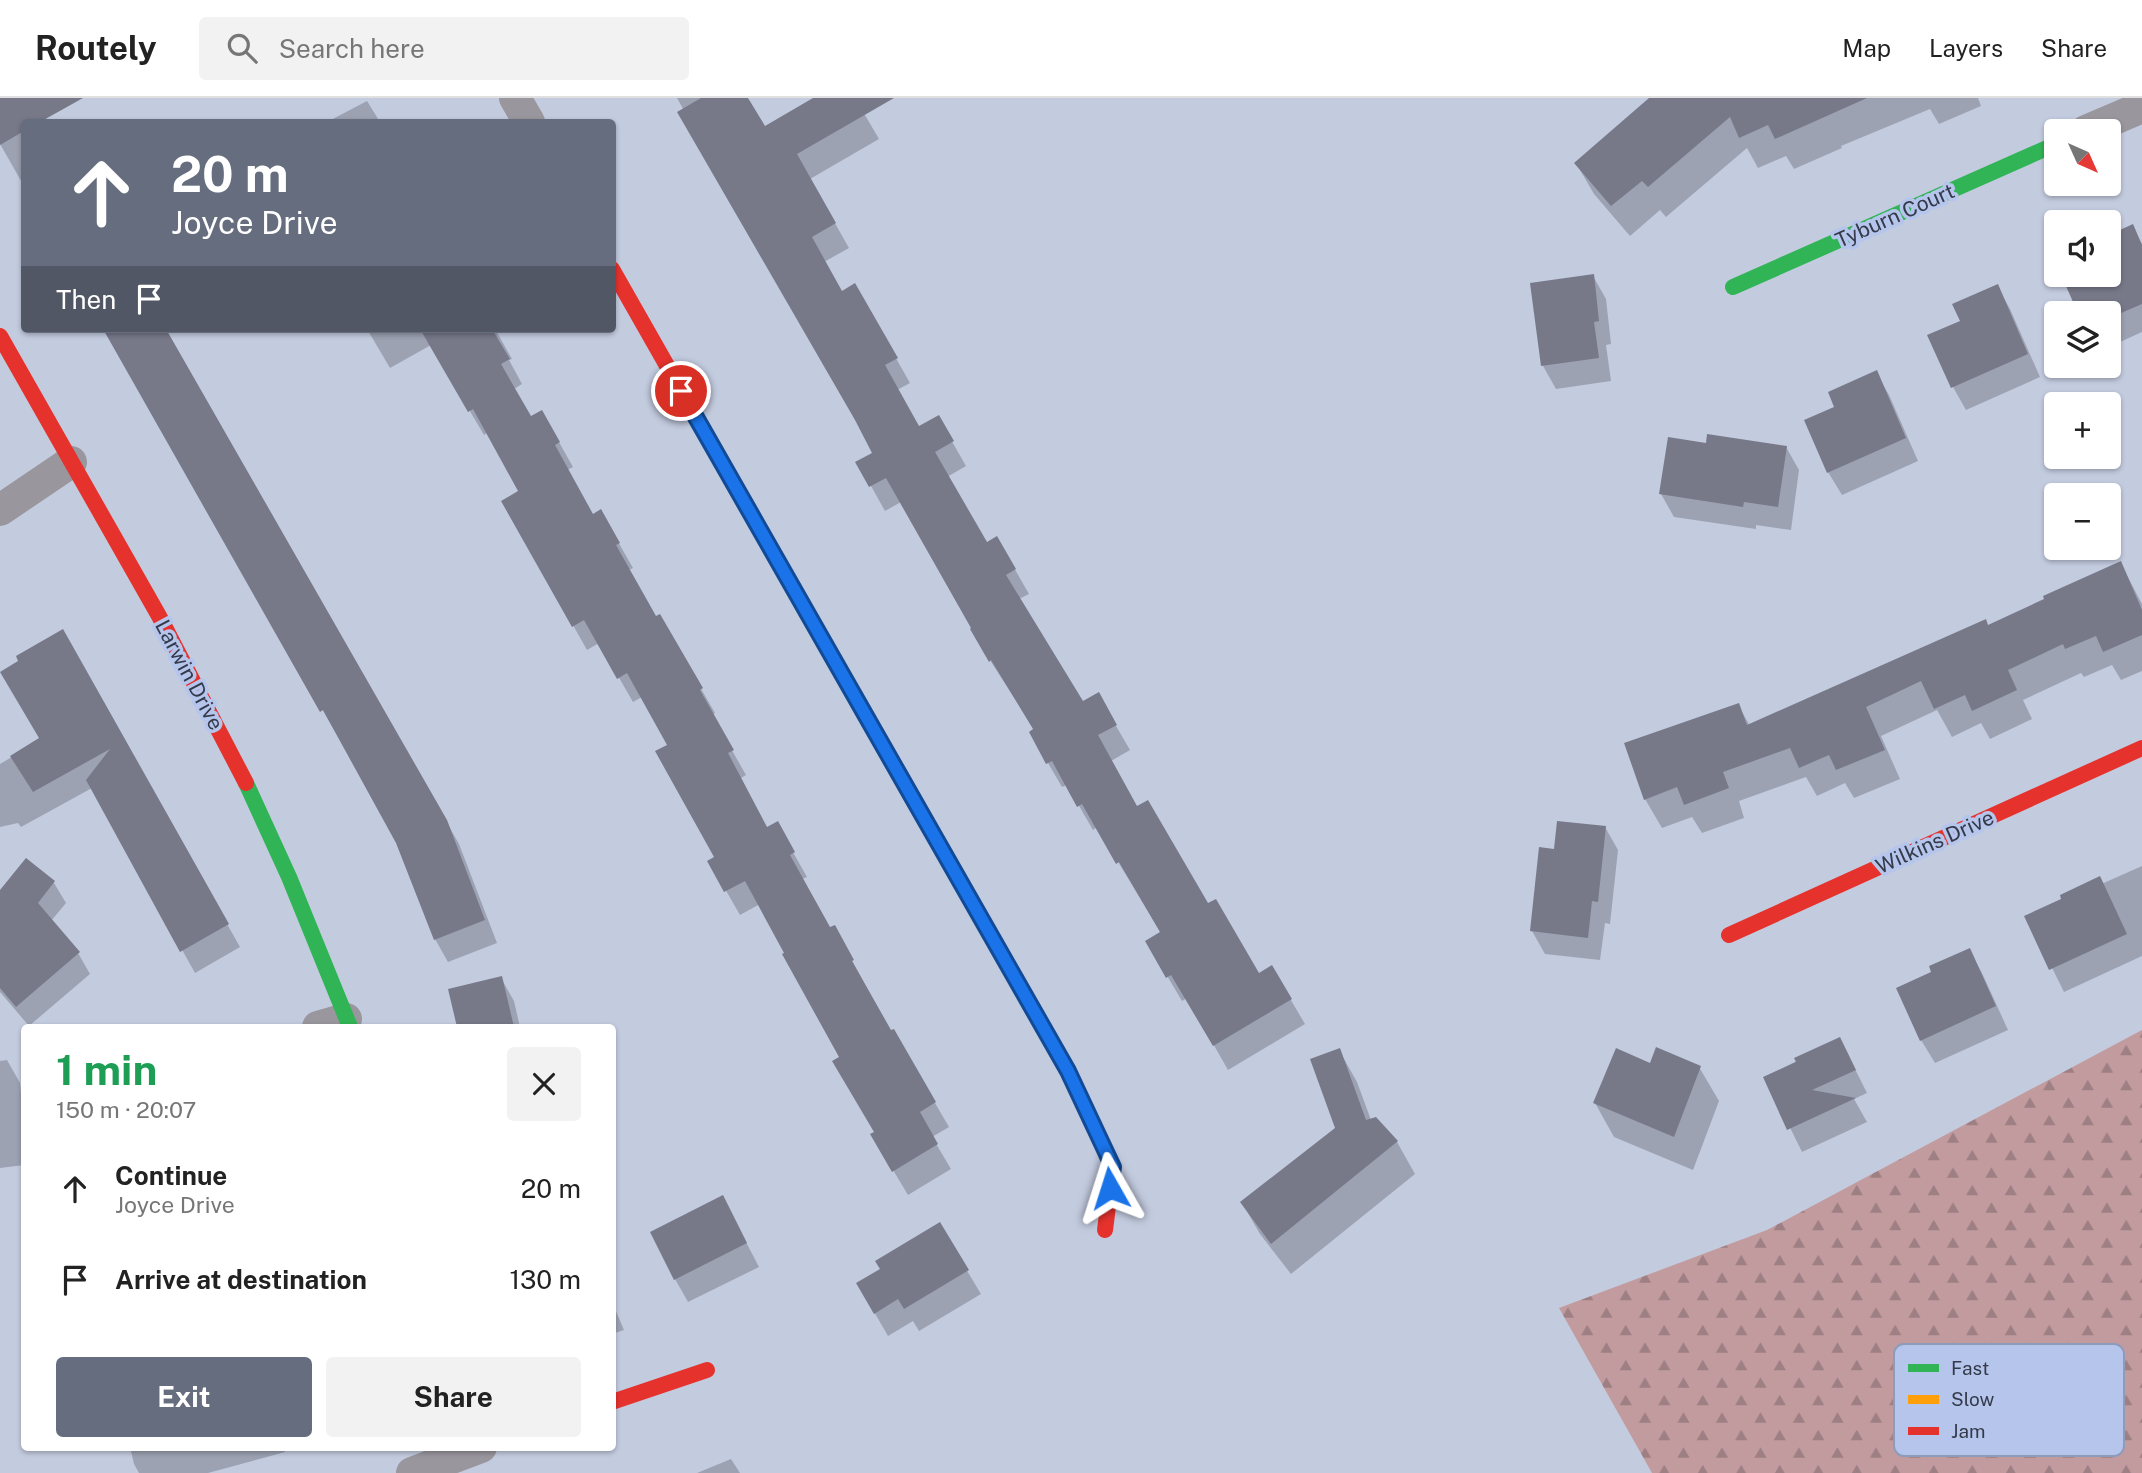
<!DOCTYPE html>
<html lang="en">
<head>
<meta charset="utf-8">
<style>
	:root { --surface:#fff; --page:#f2f2f2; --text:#222; --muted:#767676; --line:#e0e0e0; --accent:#666d7e }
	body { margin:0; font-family:"Public Sans",sans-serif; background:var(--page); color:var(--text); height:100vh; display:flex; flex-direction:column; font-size:26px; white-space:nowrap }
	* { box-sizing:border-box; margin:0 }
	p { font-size:23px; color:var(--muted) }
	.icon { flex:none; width:38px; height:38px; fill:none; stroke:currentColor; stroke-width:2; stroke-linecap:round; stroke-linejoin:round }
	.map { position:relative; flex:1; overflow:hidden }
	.details { position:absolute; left:21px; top:926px; width:595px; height:427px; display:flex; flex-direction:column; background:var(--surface); border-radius:7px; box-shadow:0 2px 5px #0004 }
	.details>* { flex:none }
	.hud { position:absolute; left:21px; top:21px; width:595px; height:214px; border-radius:7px; box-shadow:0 2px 5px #0004; background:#666d7e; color:#fff; overflow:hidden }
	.needle { width:46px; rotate:135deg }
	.tools { position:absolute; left:2044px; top:21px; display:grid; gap:14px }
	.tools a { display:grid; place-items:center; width:77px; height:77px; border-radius:7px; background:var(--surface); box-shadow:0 2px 5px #0004; font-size:35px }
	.pin { position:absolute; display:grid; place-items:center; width:60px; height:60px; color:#fff; margin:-30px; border:4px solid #fff; border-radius:50%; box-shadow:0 2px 7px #0007 }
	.me { position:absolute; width:77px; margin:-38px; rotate:354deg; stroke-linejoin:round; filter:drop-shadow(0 0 5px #0008) }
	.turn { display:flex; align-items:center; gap:24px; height:147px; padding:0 35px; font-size:32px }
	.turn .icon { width:91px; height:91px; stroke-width:2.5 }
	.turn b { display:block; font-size:49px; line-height:60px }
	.then { display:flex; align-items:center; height:66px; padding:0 35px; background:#0003; gap:14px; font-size:26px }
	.round { display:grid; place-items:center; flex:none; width:74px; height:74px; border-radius:7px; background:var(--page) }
	.headline { display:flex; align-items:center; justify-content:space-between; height:119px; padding:0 35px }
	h1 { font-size:42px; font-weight:700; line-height:52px; color:#1e9e55 }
	.button { display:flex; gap:14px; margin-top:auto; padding:14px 35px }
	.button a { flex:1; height:80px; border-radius:7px; background:var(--accent); color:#fff; font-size:28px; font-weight:700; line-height:80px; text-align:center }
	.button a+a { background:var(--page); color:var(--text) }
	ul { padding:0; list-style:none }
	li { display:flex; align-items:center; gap:21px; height:91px; padding:0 35px }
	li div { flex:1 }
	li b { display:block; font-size:26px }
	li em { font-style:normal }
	header { display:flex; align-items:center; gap:42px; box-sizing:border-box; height:98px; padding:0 35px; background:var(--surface); border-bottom:2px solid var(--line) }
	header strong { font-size:33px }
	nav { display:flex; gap:38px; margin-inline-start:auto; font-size:24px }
	.search { width:490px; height:63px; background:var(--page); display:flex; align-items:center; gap:18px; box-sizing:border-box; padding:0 24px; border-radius:7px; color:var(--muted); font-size:26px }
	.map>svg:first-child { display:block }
</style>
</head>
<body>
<header>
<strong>Routely</strong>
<div class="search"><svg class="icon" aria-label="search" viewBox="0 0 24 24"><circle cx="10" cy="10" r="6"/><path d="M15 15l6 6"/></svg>Search here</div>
<nav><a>Map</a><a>Layers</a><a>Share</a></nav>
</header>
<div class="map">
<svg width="2142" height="1375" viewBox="0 0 2142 1375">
	<defs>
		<pattern id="forest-firs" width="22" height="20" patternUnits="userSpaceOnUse" patternTransform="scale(1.75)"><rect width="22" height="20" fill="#c29b9e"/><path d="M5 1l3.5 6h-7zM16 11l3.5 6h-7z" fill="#9e7f83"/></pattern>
	</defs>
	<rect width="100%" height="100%" fill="#c3cbdf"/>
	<polygon fill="url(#forest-firs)" points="2142,932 2142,1375 1652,1375 1559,1210 1767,1132"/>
	<g fill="#0003">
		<polygon points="0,0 33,0 47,24 24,24 24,88 0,46"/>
		<polygon points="677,0 746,0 764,30 816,0 855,0 879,41 810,81 849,150 824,164 842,195 855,188 910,285 897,292 919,330 938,319 966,368 947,379 987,446 997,440 1029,496 1019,501 1082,606 1112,621 1130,652 1111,663 1137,710 1258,877 1272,870 1305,926 1228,972 1187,900 1182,903 1147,844 1161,835 1097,729 1093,732 1067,687 1062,689 1048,665 1035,632 986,556 901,404 885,413 871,388 858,365 874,355"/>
		<polygon points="1652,0 1978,0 1981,8 1939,26 1930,11 1841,48 1842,50 1794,71 1786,58 1758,70 1747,50 1666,119 1660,112 1630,138 1594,96 1576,65"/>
		<polygon points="367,3 380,24 327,24"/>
		<polygon points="2132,129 2142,146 2142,234 2109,249 2109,215 2080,215 2064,179 2068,177 2109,177 2109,139"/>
		<polygon points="1593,178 1606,201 1611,246 1606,247 1611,283 1556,291 1543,268"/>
		<polygon points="1997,188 2010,211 2040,279 1966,312 1953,289 1930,238 1963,223"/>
		<polygon points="105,231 165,231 459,746 497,845 448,864 435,841 398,744"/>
		<polygon points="367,231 495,231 512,261 509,262 522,286 514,291 531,320 542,314 573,369 567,372 593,418 601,414 633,470 629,472 656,520 659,518 715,615 712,617 746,677 741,680 767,731 777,726 807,779 802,781 830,831 834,829 891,935 893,933 949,1029 932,1039 951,1071 908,1097 872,1037 876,1035 842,960 760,806 740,817 709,763 716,760 670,647 642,599 633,604 599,545 587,552 503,403 521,394 488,334 484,337 431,247 390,270"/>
		<polygon points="1876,275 1889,297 1918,363 1842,397 1828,374"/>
		<polygon points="1708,347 1786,349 1799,372 1791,432 1756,427 1756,431 1674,419 1661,396"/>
		<polygon points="2121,466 2142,506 2142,573 2121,582 2112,567 2084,579 2081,575 2023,602 2032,621 1990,641 1981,625 1952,639 1937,612 1881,638 1900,681 1854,700 1845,685 1817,698 1806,679 1739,703 1744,720 1702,735 1692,719 1662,730 1645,701 1738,607 1750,628 1988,529"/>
		<polygon points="62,533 240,849 195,875 92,690 21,729 18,725 0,729 0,666 42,641"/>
		<polygon points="1605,729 1618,752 1610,826 1605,825 1600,862 1545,856 1532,833 1556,753"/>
		<polygon points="26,762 54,785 66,805 51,823 78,855 90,876 29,928 0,894 0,829"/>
		<polygon points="2142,768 2142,858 2064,894 2027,819"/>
		<polygon points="1969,852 1982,875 2008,932 1935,965 1921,942 1934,875"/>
		<polygon points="501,880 514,903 520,929 459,929 450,892"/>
		<polygon points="1840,941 1867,995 1854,1001 1867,1024 1802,1054 1765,979"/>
		<polygon points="1339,952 1357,984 1371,1022 1375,1021 1397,1044 1415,1076 1291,1176 1260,1136 1242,1105 1337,1031"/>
		<polygon points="7,962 20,985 24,1026 24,1067 0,1070 0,963"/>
		<polygon points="1651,967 1699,969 1719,1003 1693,1072 1614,1039 1595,1005"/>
		<polygon points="723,1100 759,1169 688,1204 675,1181"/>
		<polygon points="939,1126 981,1196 919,1233 913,1223 888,1238 858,1186 882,1172"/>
		<polygon points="612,1204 624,1232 612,1236"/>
		<polygon points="130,1349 284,1349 285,1354 208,1375 139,1375 134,1366"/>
		<polygon points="731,1361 740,1375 697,1375"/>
	</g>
	<g fill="#777989">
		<polygon points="0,0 83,0 40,24 24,24 24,33 0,47"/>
		<polygon points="701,0 748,0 765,28 813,0 894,0 797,56 836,125 812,139 842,193 855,185 898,260 885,267 919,328 939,317 954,343 935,354 987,444 997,438 1016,471 1006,477 1083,603 1099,594 1117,627 1098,637 1137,708 1148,702 1208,805 1216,801 1259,875 1272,867 1292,901 1213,948 1171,877 1166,880 1145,843 1160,834 1119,764 1116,766 1082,706 1077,709 1052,663 1046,666 1029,634 1033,631 991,562 989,564 970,531 971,530 886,380 869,389 855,364 872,355 855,322 677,14"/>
		<polygon points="1649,0 1867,0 1775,41 1768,27 1739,40 1730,19 1648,89 1642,83 1611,108 1574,65"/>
		<polygon points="2133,126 2142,147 2142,206 2121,215 2078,215 2061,177 2109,177 2109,137"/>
		<polygon points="1594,176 1599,223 1594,224 1599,260 1541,268 1530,185"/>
		<polygon points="1998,186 2028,256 1951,290 1927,237 1960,223 1952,206"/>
		<polygon points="103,231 166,231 447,722 485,822 434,842 396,745 323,612 320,614"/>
		<polygon points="420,231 492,231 510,261 501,266 531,318 542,312 560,344 555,347 593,416 601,411 620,445 616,447 656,518 660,516 703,590 700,592 734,652 728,655 767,729 778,723 795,754 790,757 830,829 835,827 854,862 852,863 891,932 894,931 936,1004 920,1014 938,1046 892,1074 870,1036 874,1034 832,963 839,959 782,856 784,855 745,783 724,794 707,763 714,759 655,653 667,647 627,575 617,581 584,522 572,529 501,403 518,393 473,311 468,314"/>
		<polygon points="1877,272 1906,340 1827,375 1804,322 1834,309 1828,294"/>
		<polygon points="1707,336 1787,348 1778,409 1744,404 1743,409 1659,396 1668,339 1706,345"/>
		<polygon points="2121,463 2142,512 2142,537 2103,554 2096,538 2065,551 2063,546 2008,572 2017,592 1972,613 1965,597 1934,611 1921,583 1866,609 1885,652 1836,672 1829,657 1799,670 1790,650 1723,674 1729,690 1684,707 1677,689 1644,702 1624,645 1739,605 1747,627 1986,521 1988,527 2044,501 2043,498"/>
		<polygon points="63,531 229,826 180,854 86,682 110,651 33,694 10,658 39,640 0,574 18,563 16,558"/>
		<polygon points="1557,723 1606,728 1598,804 1592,803 1588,840 1530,833 1539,749 1554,751"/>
		<polygon points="26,760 55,783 38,805 80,854 16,909 0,890 0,792"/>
		<polygon points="2100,778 2127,836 2049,872 2024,818 2061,801 2060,797"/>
		<polygon points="1970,850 1996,908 1920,943 1896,890 1931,874 1929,868"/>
		<polygon points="502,878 514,929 457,929 448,891"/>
		<polygon points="1840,939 1856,972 1812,992 1856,1000 1787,1032 1763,979 1796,964 1794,960"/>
		<polygon points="1656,949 1701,968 1674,1039 1593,1005 1616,950 1650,965"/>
		<polygon points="1340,950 1366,1022 1376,1019 1398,1043 1271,1146 1240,1104 1335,1030 1310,961"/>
		<polygon points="723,1097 747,1145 674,1182 650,1134"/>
		<polygon points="940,1124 969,1172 904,1211 898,1201 874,1216 856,1185 880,1171 875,1163"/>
	</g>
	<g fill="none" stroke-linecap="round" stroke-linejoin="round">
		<g stroke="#99969d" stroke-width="32">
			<polyline points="515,0 529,24"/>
			<polyline points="2086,33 2142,9"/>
			<polyline points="0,412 71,364"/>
			<polyline points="318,929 346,921"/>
			<polyline points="412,1375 481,1349"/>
		</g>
		<g stroke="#30b455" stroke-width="16">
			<polyline points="1733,189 2056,46"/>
			<polyline points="246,685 289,779 350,929"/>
		</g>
		<polyline stroke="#ff9f0a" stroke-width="16" points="885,651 1049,940"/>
		<g stroke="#e5322d" stroke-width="16">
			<polyline points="612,171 885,651"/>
			<polyline points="0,238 159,518 246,685"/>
			<polyline points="1729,837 2142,650"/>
			<polyline points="1049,940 1068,973 1113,1069 1105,1132"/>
			<polyline points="612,1304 707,1272"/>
		</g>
	</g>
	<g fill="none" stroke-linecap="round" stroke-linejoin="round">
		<g stroke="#114b97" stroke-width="18">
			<polyline id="route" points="681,293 1068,973 1113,1069 1110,1090"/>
		</g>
		<use href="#route" stroke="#1a73e8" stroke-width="12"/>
	</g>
	<g text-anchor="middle" stroke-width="7" stroke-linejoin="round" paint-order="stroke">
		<g font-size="21" fill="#343a49" stroke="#b6c5ec">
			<text transform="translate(1895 118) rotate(-24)" y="7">Tyburn Court</text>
			<text transform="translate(189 577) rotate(62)" y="7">Larwin Drive</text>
			<text transform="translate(1935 744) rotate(-24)" y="7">Wilkins Drive</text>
		</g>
	</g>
	<rect x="1894" y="1246" width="230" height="112" rx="10" fill="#b6c5ec" stroke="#8f9bbb" stroke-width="2"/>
	<rect x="1908" y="1266" width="31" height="8" fill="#30b455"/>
	<rect x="1908" y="1297" width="31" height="9" fill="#ff9f0a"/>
	<rect x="1908" y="1329" width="31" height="8" fill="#e5322d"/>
	<g font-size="19" fill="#343a49">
		<text x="1951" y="1277">Fast</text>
		<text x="1951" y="1308">Slow</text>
		<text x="1951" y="1340">Jam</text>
	</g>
</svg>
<div class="tools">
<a><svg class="needle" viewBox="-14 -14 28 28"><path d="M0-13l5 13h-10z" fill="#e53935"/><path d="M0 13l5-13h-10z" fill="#767676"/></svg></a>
<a><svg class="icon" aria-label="sound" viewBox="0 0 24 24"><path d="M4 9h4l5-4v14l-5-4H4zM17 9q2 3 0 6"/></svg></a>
<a><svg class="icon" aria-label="layers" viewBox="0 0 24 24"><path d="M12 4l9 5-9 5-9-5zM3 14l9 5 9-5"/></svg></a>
<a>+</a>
<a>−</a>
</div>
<div class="pin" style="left:681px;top:293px;background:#d93025"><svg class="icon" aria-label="arrive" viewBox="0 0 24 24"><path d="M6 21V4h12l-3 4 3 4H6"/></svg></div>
<svg class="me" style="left:1110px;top:1090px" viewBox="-20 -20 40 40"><path d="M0-17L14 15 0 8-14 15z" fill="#1a73e8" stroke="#fff" stroke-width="4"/></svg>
<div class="hud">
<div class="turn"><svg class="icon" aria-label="ahead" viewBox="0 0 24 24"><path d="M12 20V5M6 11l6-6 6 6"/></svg><div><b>20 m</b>Joyce Drive</div></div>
<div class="then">Then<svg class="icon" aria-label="arrive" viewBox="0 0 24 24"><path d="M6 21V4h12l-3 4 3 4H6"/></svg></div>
</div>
<section class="details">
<div class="headline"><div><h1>1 min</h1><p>150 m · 20:07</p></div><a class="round"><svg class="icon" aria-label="close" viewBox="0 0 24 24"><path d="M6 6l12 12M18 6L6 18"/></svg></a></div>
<ul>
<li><svg class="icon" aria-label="ahead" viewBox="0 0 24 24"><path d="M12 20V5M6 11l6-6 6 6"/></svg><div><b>Continue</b><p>Joyce Drive</p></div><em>20 m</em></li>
<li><svg class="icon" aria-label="arrive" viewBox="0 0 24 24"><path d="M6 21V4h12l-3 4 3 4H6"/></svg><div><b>Arrive at destination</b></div><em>130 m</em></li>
</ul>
<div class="button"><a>Exit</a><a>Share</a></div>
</section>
</div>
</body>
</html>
